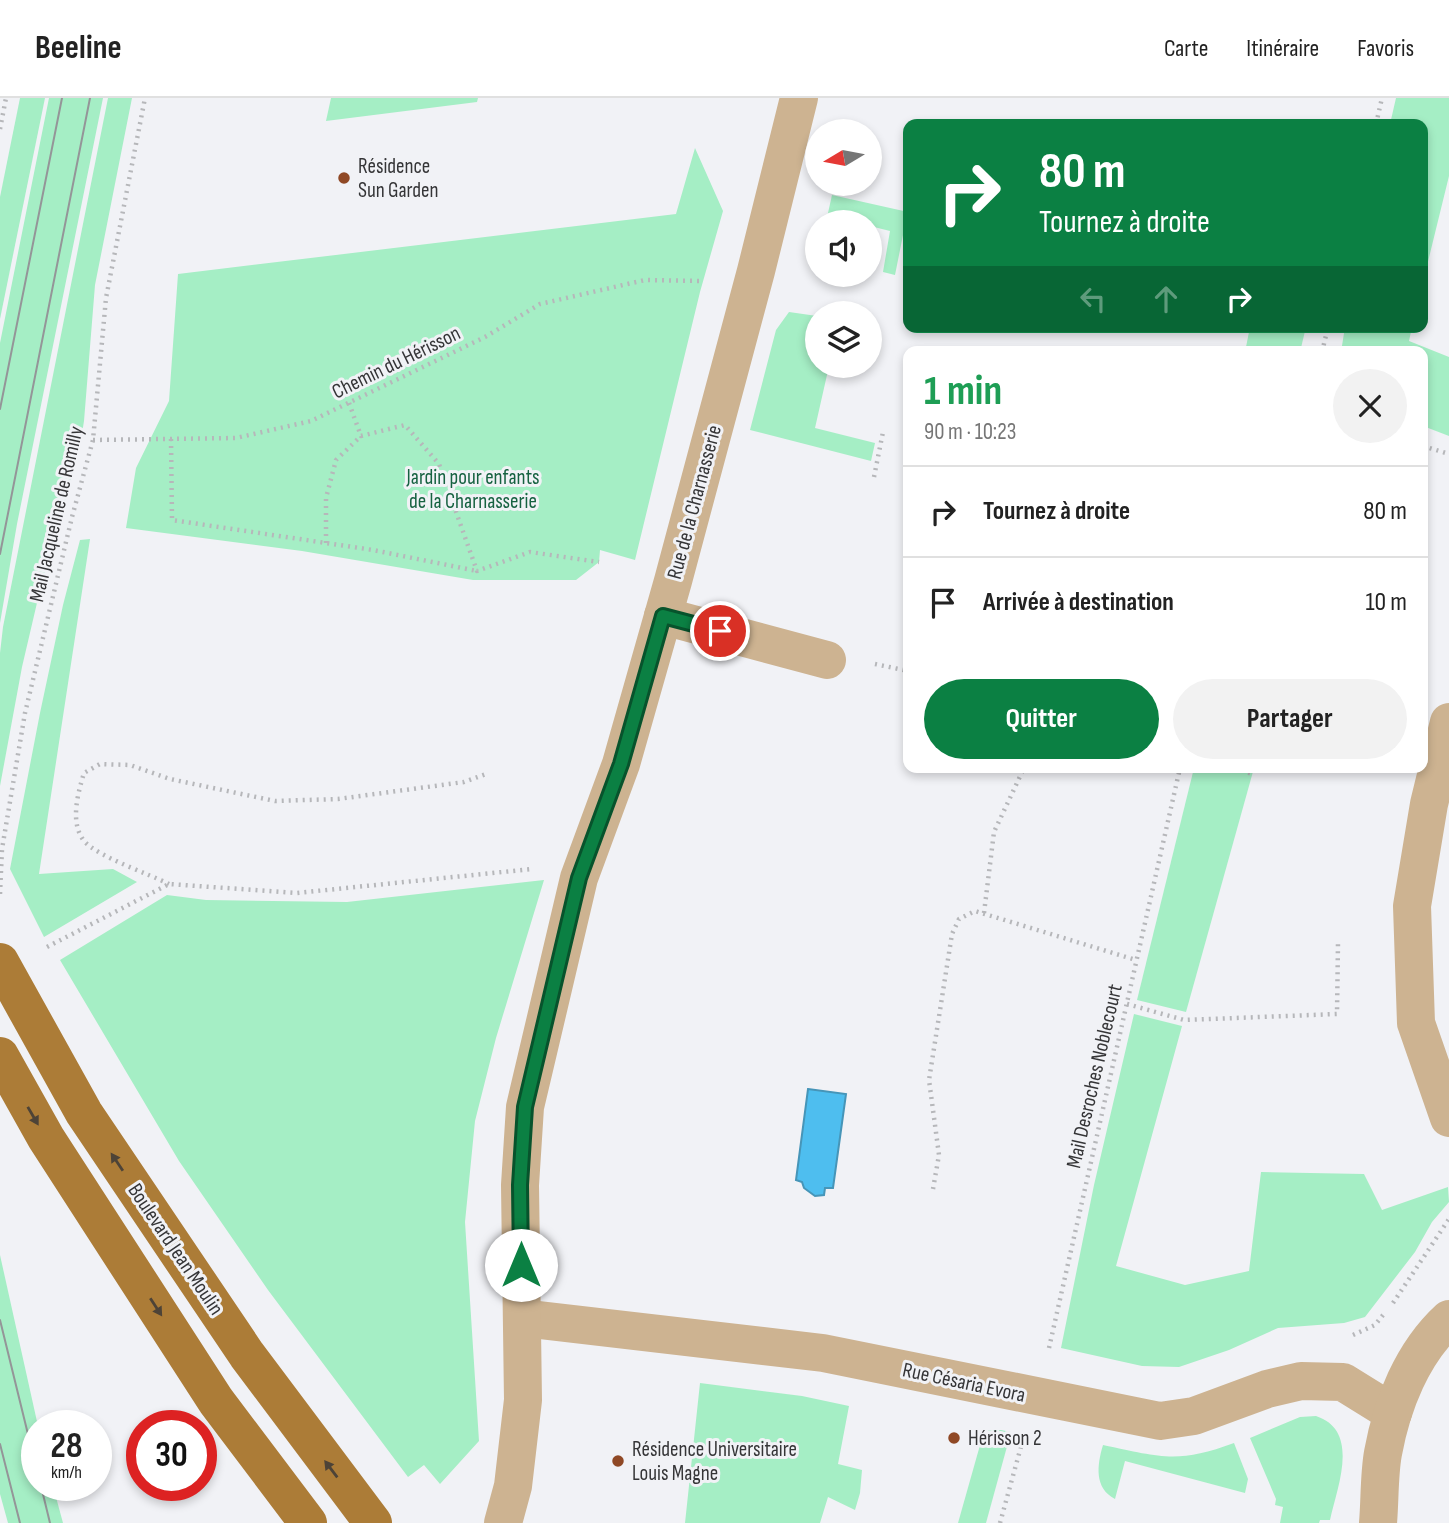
<!DOCTYPE html>
<html lang="fr">
<head>
<meta charset="utf-8">
<style>
	:root { --surface:#fff; --page:#f2f2f2; --text:#222; --muted:#767676; --line:#e0e0e0; --accent:#0b8043 }
	body { margin:0; font-family:"Sofia Sans Condensed",sans-serif; background:var(--page); color:var(--text); height:100vh; display:flex; flex-direction:column; font-size:26px; white-space:nowrap }
	* { box-sizing:border-box; margin:0 }
	p { font-size:23px; color:var(--muted) }
	.icon { flex:none; width:38px; height:38px; fill:none; stroke:currentColor; stroke-width:2; stroke-linecap:round; stroke-linejoin:round }
	.map { position:relative; flex:1; overflow:hidden }
	.sheet { position:absolute; left:903px; top:248px; width:525px; height:427px; display:flex; flex-direction:column; background:var(--surface); border-radius:14px; box-shadow:0 4px 10px #0003 }
	.sheet>* { flex:none }
	.hud { position:absolute; left:903px; top:21px; width:525px; height:214px; border-radius:14px; box-shadow:0 4px 10px #0003; background:#0b8043; color:#fff; overflow:hidden }
	.needle { width:46px; rotate:260deg }
	.controls { position:absolute; left:805px; top:21px; display:grid; gap:14px }
	.controls a { display:grid; place-items:center; width:77px; height:77px; border-radius:50%; background:var(--surface); box-shadow:0 4px 10px #0003; font-size:35px }
	.speed { position:absolute; left:21px; top:1312px; display:flex; gap:14px; font-size:35px; font-weight:700; text-align:center }
	.speed>* { display:grid; place-content:center; width:91px; height:91px; border-radius:50%; background:var(--surface); box-shadow:0 4px 10px #0003; line-height:1 }
	.speed small { font-size:18px; font-weight:400 }
	.speed .limit { border:10px solid #d22; background:#fff; color:#111 }
	.pin { position:absolute; display:grid; place-items:center; width:60px; height:60px; color:#fff; margin:-30px; border:4px solid #fff; border-radius:50%; box-shadow:0 2px 7px #0007 }
	.me { position:absolute; width:77px; margin:-38px; rotate:0deg; stroke-linejoin:round; filter:drop-shadow(0 0 5px #0008) }
	.turn { display:flex; align-items:center; gap:24px; height:147px; padding:0 21px; font-size:32px }
	.turn .icon { width:91px; height:91px; stroke-width:2.5 }
	.turn b { display:block; font-size:49px; line-height:60px }
	.lanes { display:flex; align-items:center; height:66px; padding:0 21px; background:#0003; justify-content:center; gap:35px; direction:ltr }
	.lanes .off { opacity:.35 }
	.round { display:grid; place-items:center; flex:none; width:74px; height:74px; border-radius:37px; background:var(--page) }
	.headline { display:flex; align-items:center; justify-content:space-between; height:119px; padding:0 21px }
	h1 { font-size:42px; font-weight:700; line-height:52px; color:#1e9e55 }
	.action { display:flex; gap:14px; margin-top:auto; padding:14px 21px }
	.action a { flex:1; height:80px; border-radius:42px; background:var(--accent); color:#fff; font-size:28px; font-weight:700; line-height:80px; text-align:center }
	.action a+a { background:var(--page); color:var(--text) }
	ul { padding:0; list-style:none }
	li { display:flex; align-items:center; gap:21px; height:91px; padding:0 21px; border-top:2px solid var(--line) }
	li div { flex:1 }
	li b { display:block; font-size:26px }
	li em { font-style:normal }
	header { display:flex; align-items:center; gap:42px; box-sizing:border-box; height:98px; padding:0 35px; background:var(--surface); border-bottom:2px solid var(--line) }
	header strong { font-size:33px }
	nav { display:flex; gap:38px; margin-inline-start:auto; font-size:24px }
	.map>svg:first-child { display:block }
</style>
</head>
<body>
<header>
<strong>Beeline</strong>
<nav><a>Carte</a><a>Itinéraire</a><a>Favoris</a></nav>
</header>
<div class="map">
<svg width="1449" height="1425" viewBox="0 0 1449 1425">
	<rect width="100%" height="100%" fill="#f1f2f6"/>
	<g fill="#a5eec5">
		<polygon points="20,0 45,0 0,221 0,99"/>
		<polygon points="49,0 103,0 17,426 0,525 0,245"/>
		<polygon points="108,0 132,0 95,187 84,323 79,354 40,492 22,569 0,688 0,555 3,529"/>
		<polygon points="331,0 478,0 477,4 326,23"/>
		<polygon points="1396,0 1449,0 1449,78 1423,184 1423,26 1390,26"/>
		<polygon points="695,50 723,113 700,194 635,462 600,452 599,464 576,482 473,482 302,453 126,430 136,370 169,303 178,176 676,116"/>
		<polygon points="832,97 908,114 908,137 903,137 895,177 883,174 890,133 870,128 870,124 826,124"/>
		<polygon points="789,214 817,218 817,268 829,268 815,330 875,345 871,363 750,332 776,232"/>
		<polygon points="1250,229 1306,229 1300,254 1245,254"/>
		<polygon points="1345,229 1412,229 1409,243 1449,259 1449,338 1423,328 1423,254 1341,254"/>
		<polygon points="90,441 39,776 113,771 137,784 44,839 10,771 40,615 63,507 80,442"/>
		<polygon points="1194,670 1254,670 1186,914 1137,902"/>
		<polygon points="544,782 496,940 475,1023 465,1124 479,1343 440,1386 424,1367 408,1379 268,1192 179,1063 60,862 167,797 206,802 347,804"/>
		<polygon points="1134,916 1182,928 1116,1168 1185,1187 1249,1173 1261,1074 1364,1076 1382,1112 1448,1089 1449,1104 1432,1124 1415,1154 1365,1219 1344,1225 1278,1230 1229,1252 1179,1269 1142,1268 1061,1250 1094,1087"/>
		<polygon points="0,1157 38,1328 37,1388 53,1388 63,1425 8,1425 0,1396"/>
		<polygon points="700,1285 802,1298 849,1308 838,1366 862,1372 860,1395 855,1412 828,1399 820,1425 685,1425"/>
		<path d="M1316,1318C1361,1333 1337,1389 1330,1422H1320L1319,1425H1280L1283,1409L1275,1407L1276,1401L1250,1340L1300,1319Z"/>
		<polygon points="1001,1332 1011,1334 986,1425 958,1425 984,1333"/>
		<path d="M1234,1345L1248,1381L1245,1395L1125,1363L1115,1401C1094,1390 1097,1367 1103,1347C1160,1359 1178,1366 1234,1345Z"/>
	</g>
	<polygon fill="#4ebeef" stroke="#4695b8" stroke-width="2" points="808,991 846,996 833,1090 825,1090 824,1097 815,1098 804,1090 802,1084 796,1082"/>
	<g fill="none" stroke-linecap="round" stroke-linejoin="round">
		<g stroke="#b6b7ba" stroke-width="4.5" stroke-dasharray="2 5" stroke-linecap="butt">
			<polyline points="1376,26 1382,0"/>
			<polyline points="0,31 6,0"/>
			<polyline points="1322,254 1328,229"/>
			<polyline points="349,305 361,338 405,327 439,366 477,473 530,454 599,464"/>
			<polyline points="171,341 172,422 373,452 477,473"/>
			<polyline points="93,342 236,340 311,323 485,239 540,206 645,182 703,183"/>
			<polyline points="1423,348 1449,356"/>
			<polyline points="874,379 883,334"/>
			<polyline points="326,445 326,400 336,362 361,338"/>
			<polyline points="875,566 908,573"/>
			<polyline points="1235,670 1252,676"/>
			<path d="M169,786C149,776 99,759 85,744C69,726 78,695 84,675L100,666L130,667L170,681L275,703L338,701L464,684L486,676"/>
			<polyline points="0,796 2,751 25,615 72,419 93,342 106,200 145,0"/>
			<polyline points="984,815 994,734 1024,670"/>
			<polyline points="47,849 169,786 297,795 532,771"/>
			<polyline points="1127,906 1184,922 1337,916 1338,844"/>
			<polyline points="933,1091 939,1057 929,982 952,836 959,821 975,813 1136,862"/>
			<polyline points="1393,1205 1449,1121"/>
			<polyline points="1353,1237 1375,1227 1383,1217"/>
			<polyline points="1049,1250 1180,670"/>
			<polyline points="1000,1425 1022,1345"/>
		</g>
		<g stroke="#cdb391" stroke-width="38">
			<polyline points="663,518 827,562"/>
			<polyline points="1449,624 1429,706 1412,808 1416,925 1449,1020"/>
			<polyline points="522,1220 823,1255 1160,1323 1194,1318 1267,1291 1301,1283 1343,1284 1393,1315"/>
			<polyline points="503,1425 513,1388 523,1302 520,1087 525,1009 579,780 621,666 673,483 756,173 799,0"/>
			<path d="M1378,1425C1380,1402 1379,1377 1383,1355C1392,1306 1412,1255 1449,1221"/>
		</g>
		<g stroke="#ac7c37" stroke-width="38">
			<polyline points="0,864 84,1015 247,1257 373,1425"/>
			<polyline points="0,958 46,1040 216,1303 308,1425"/>
		</g>
		<g stroke="#949598" stroke-width="2">
			<polyline points="0,311 62,0"/>
			<polyline points="0,456 90,0"/>
			<polyline points="0,1222 37,1373"/>
			<polyline points="0,1346 20,1425"/>
			<polyline points="41,1388 50,1425"/>
		</g>
	</g>
	<defs><path id="oneway-solid" d="M-6-.8H1V-3.2L6.5 0L1 3.2V.8H-6Z" transform="scale(1.75)"/></defs>
	<g fill="#4d4337">
		<use href="#oneway-solid" transform="translate(33 1018) rotate(60)"/>
		<use href="#oneway-solid" transform="translate(117 1064) rotate(-124)"/>
		<use href="#oneway-solid" transform="translate(156 1209) rotate(57)"/>
		<use href="#oneway-solid" transform="translate(331 1371) rotate(-127)"/>
	</g>
	<g fill="none" stroke-linecap="round" stroke-linejoin="round">
		<g stroke="#07532c" stroke-width="18">
			<polyline id="route" points="521,1167 520,1087 525,1009 579,780 621,666 663,518 720,533"/>
		</g>
		<use href="#route" stroke="#0b8043" stroke-width="12"/>
	</g>
	<g fill="#8f4825" stroke="#f1f2f6" stroke-width="2.5">
		<circle cx="344" cy="80" r="7"/>
		<circle cx="954" cy="1340" r="7"/>
		<circle cx="618" cy="1363" r="7"/>
	</g>
	<g text-anchor="middle" stroke-width="6" stroke-linejoin="round" paint-order="stroke">
		<g font-size="21" fill="#353537" stroke="#f1f2f6" text-anchor="start">
			<text x="358" y="75">Résidence<tspan x="358" dy="24">Sun Garden</tspan></text>
			<text x="968" y="1347">Hérisson 2</text>
			<text x="632" y="1358">Résidence Universitaire<tspan x="632" dy="24">Louis Magne</tspan></text>
		</g>
		<g font-size="21" fill="#353537" stroke="#f1f2f6">
			<text transform="translate(396 264) rotate(-26)" y="7">Chemin du Hérisson</text>
			<text transform="translate(694 404) rotate(-75)" y="7">Rue de la Charnasserie</text>
			<text transform="translate(56 416) rotate(-77)" y="7">Mail Jacqueline de Romilly</text>
			<text transform="translate(1094 978) rotate(-77)" y="7">Mail Desroches Noblecourt</text>
			<text transform="translate(176 1151) rotate(56)" y="7">Boulevard Jean Moulin</text>
			<text transform="translate(964 1284) rotate(12)" y="7">Rue Césaria Evora</text>
		</g>
		<g font-size="21" fill="#166241" stroke="#f1f2f6">
			<text x="473" y="386">Jardin pour enfants<tspan x="473" dy="24">de la Charnasserie</tspan></text>
		</g>
	</g>
</svg>
<div class="controls">
<a><svg class="needle" viewBox="-14 -14 28 28"><path d="M0-13l5 13h-10z" fill="#e53935"/><path d="M0 13l5-13h-10z" fill="#767676"/></svg></a>
<a><svg class="icon" aria-label="sound" viewBox="0 0 24 24"><path d="M4 9h4l5-4v14l-5-4H4zM17 9q2 3 0 6"/></svg></a>
<a><svg class="icon" aria-label="layers" viewBox="0 0 24 24"><path d="M12 4l9 5-9 5-9-5zM3 14l9 5 9-5"/></svg></a>
</div>
<div class="speed"><div>28<small>km/h</small></div><div class="limit">30</div></div>
<div class="pin" style="left:720px;top:533px;background:#d93025"><svg class="icon" aria-label="arrive" viewBox="0 0 24 24"><path d="M6 21V4h12l-3 4 3 4H6"/></svg></div>
<svg class="me" style="left:521px;top:1167px" viewBox="-20 -20 40 40"><circle r="19" fill="#fff"/><path d="M0-13L10 11 0 6-10 11z" fill="#0b8043"/></svg>
<div class="hud">
<div class="turn"><svg class="icon" aria-label="right" viewBox="0 0 24 24"><path d="M7 20v-9h11M14 6l5 5-5 5"/></svg><div><b>80 m</b>Tournez à droite</div></div>
<div class="lanes"><svg class="icon off" aria-label="left" viewBox="0 0 24 24"><path d="M17 20v-9H6M10 6l-5 5 5 5"/></svg><svg class="icon off" aria-label="ahead" viewBox="0 0 24 24"><path d="M12 20V5M6 11l6-6 6 6"/></svg><svg class="icon" aria-label="right" viewBox="0 0 24 24"><path d="M7 20v-9h11M14 6l5 5-5 5"/></svg></div>
</div>
<section class="sheet">
<div class="headline"><div><h1>1 min</h1><p>90 m · 10:23</p></div><a class="round"><svg class="icon" aria-label="close" viewBox="0 0 24 24"><path d="M6 6l12 12M18 6L6 18"/></svg></a></div>
<ul>
<li><svg class="icon" aria-label="right" viewBox="0 0 24 24"><path d="M7 20v-9h11M14 6l5 5-5 5"/></svg><div><b>Tournez à droite</b></div><em>80 m</em></li>
<li><svg class="icon" aria-label="arrive" viewBox="0 0 24 24"><path d="M6 21V4h12l-3 4 3 4H6"/></svg><div><b>Arrivée à destination</b></div><em>10 m</em></li>
</ul>
<div class="action"><a>Quitter</a><a>Partager</a></div>
</section>
</div>
</body>
</html>
